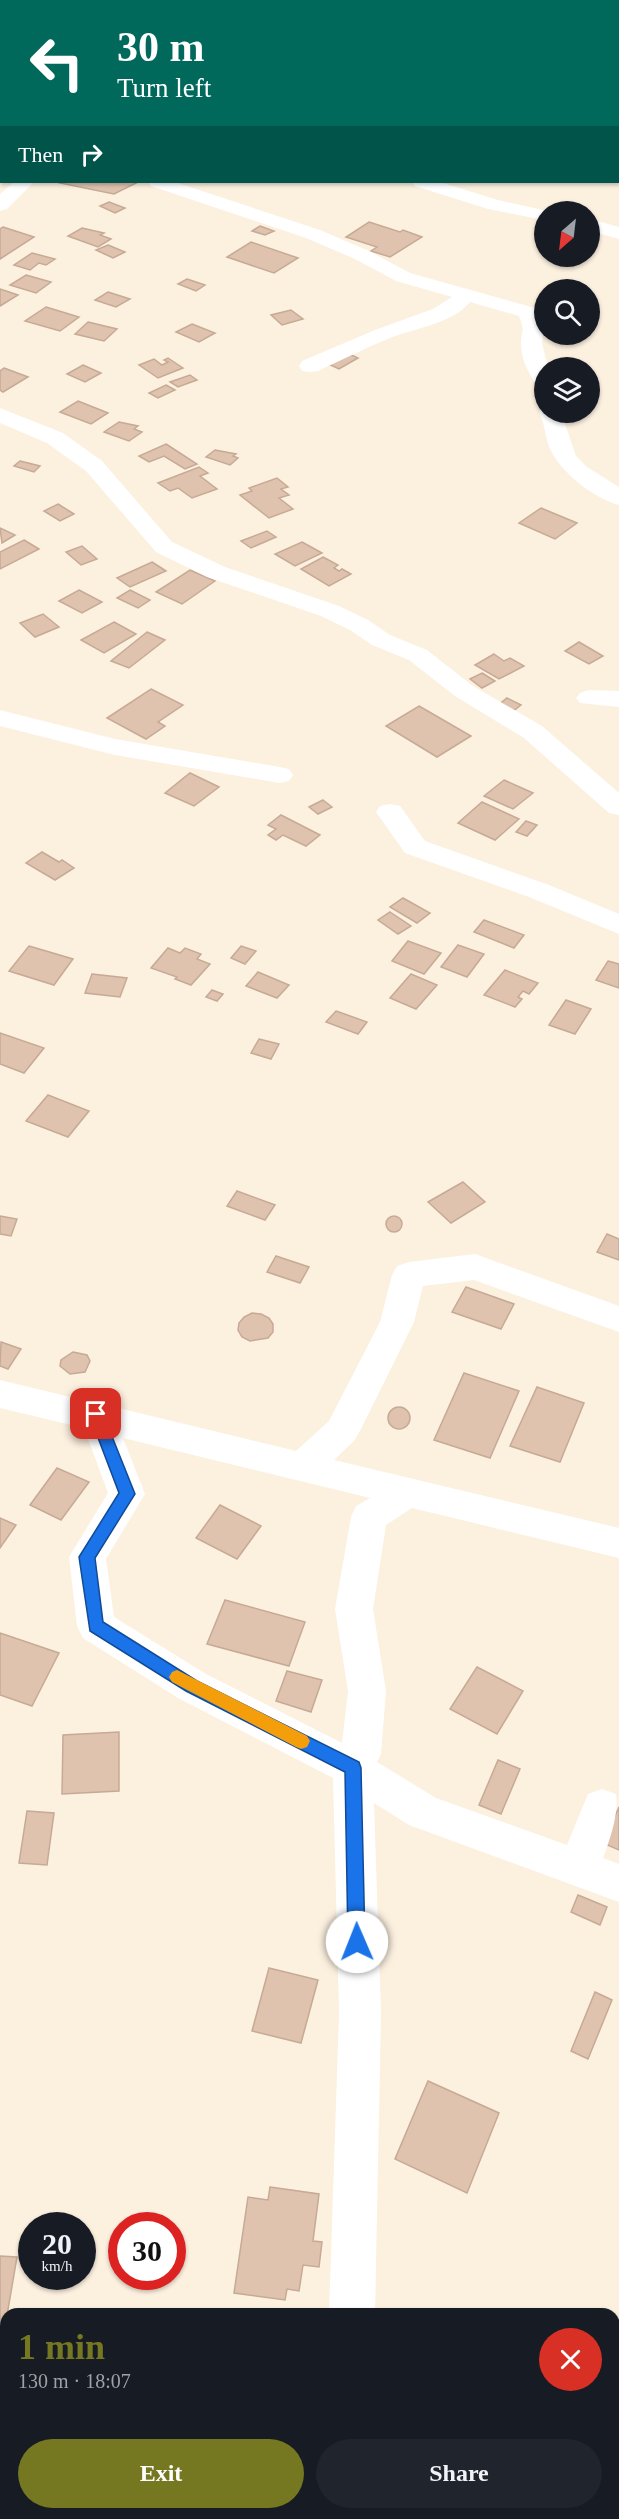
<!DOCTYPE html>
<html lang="en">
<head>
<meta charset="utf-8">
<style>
	:root { --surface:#171b24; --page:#20242c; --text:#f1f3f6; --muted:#9ea1a6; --accent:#757821 }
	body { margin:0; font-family:Georgia,serif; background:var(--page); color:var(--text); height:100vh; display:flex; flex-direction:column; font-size:22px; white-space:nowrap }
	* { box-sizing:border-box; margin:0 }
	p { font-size:20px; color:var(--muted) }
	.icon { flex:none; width:33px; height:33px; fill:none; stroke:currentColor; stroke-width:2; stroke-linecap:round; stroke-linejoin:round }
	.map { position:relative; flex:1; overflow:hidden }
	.drawer { position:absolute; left:0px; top:2308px; width:620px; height:212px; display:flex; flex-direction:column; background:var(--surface); border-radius:18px 18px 0 0; box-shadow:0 2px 4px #0004 }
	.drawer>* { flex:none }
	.guide { position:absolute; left:0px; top:0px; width:620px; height:183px; box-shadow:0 2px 4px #0004; background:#00695c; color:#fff; overflow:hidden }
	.needle { width:39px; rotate:208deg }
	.controls { position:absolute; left:534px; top:201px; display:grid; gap:12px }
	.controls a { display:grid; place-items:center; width:66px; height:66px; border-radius:50%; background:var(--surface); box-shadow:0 2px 4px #0004; font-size:30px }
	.speed { position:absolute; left:18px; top:2212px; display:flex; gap:12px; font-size:30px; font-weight:700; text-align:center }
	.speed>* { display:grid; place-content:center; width:78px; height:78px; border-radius:50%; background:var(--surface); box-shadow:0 2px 4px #0004; line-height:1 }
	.speed small { font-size:15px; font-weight:400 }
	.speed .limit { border:9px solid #d22; background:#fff; color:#111 }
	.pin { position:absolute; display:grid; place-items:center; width:51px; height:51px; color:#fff; margin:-26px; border-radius:12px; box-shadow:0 3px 9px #0006 }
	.me { position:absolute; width:66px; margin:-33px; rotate:359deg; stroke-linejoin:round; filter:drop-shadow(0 0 4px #0008) }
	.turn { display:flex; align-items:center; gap:21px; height:126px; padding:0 18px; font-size:27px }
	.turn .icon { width:78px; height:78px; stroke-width:2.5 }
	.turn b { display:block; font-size:42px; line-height:51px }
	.then { display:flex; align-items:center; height:57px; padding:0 18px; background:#0003; gap:12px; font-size:22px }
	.round { display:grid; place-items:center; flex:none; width:63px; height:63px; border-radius:32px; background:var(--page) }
	.overview { display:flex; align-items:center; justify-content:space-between; height:102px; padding:0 18px }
	h1 { font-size:36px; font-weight:700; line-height:45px; color:var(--accent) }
	.action { display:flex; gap:12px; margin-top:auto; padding:12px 18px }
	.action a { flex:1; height:69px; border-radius:36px; background:var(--accent); color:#fff; font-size:24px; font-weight:700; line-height:69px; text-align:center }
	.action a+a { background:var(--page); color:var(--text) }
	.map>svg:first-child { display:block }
</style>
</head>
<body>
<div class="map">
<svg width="619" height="2519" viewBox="0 0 619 2519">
	<rect width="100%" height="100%" fill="#fcf0df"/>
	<g fill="#dfc3ae" stroke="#c6aa95" stroke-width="1.5">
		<polygon points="62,182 138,182 114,194 60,183"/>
		<polygon points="109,202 125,208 115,213 100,206"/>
		<polygon points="369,222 400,232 403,230 422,237 390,257 371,251 377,247 346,237"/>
		<polygon points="260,226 274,231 265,235 252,231"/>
		<polygon points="3,227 34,237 0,259 0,229"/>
		<polygon points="82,228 104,233 100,235 111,239 98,247 68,236"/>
		<polygon points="251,242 298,258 274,273 227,257"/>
		<polygon points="108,245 125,252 113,258 96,250"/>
		<polygon points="32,253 55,259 46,265 39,263 30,270 14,265"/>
		<polygon points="26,275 51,282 36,293 10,285"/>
		<polygon points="187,279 205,285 196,291 178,284"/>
		<polygon points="0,289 18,295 0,306"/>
		<polygon points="108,292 130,299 116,307 95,300"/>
		<polygon points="46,307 79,317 60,331 25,321"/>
		<polygon points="291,310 303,319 282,325 271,315"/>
		<polygon points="88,322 117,329 104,341 75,334"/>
		<polygon points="192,324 215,333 199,342 176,332"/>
		<polygon points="345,352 358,358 339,369 326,363"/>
		<polygon points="168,358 183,368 158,378 139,365 154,359 162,365 168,362 164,360"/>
		<polygon points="83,365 101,373 85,382 67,374"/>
		<polygon points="4,368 28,377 3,392 0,390 0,371"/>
		<polygon points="190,375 197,380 178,387 170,382"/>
		<polygon points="166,385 175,390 158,398 149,393"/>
		<polygon points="78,401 108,413 91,424 60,412"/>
		<polygon points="119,422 138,426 134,429 142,432 129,441 104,432"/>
		<polygon points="166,444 197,464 185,469 164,456 149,462 139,456"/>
		<polygon points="215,450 236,454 233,456 238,458 230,465 206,457"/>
		<polygon points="20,461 40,466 34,472 14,466"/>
		<polygon points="199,467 208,473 200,476 217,489 192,498 178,488 170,491 158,483"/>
		<polygon points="277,478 288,487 281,489 289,495 279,498 293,509 269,518 240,495 252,491 249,488"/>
		<polygon points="58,504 74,514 60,521 44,511"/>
		<polygon points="541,508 577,523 555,539 519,523"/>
		<polygon points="0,528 15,535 2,543"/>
		<polygon points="267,531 276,537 251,548 241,541"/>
		<polygon points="24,540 39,549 0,569 0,552"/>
		<polygon points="302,542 322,553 295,566 275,554"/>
		<polygon points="82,546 97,559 81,565 66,552"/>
		<polygon points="323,557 338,565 334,568 339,571 342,569 351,574 329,586 301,569"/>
		<polygon points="152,562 166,571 130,587 117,578"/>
		<polygon points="190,570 215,581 182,604 156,592"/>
		<polygon points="79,590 102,602 82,613 59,601"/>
		<polygon points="130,590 150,600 138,608 117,598"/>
		<polygon points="43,614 59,627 35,637 20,623"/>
		<polygon points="114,622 136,634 104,653 81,640"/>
		<polygon points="147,632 165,640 129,668 111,661"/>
		<polygon points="579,642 603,656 589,664 565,651"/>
		<polygon points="494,654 504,661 510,658 524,666 499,679 475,665"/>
		<polygon points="482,673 495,681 482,688 470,679"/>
		<polygon points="151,689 183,705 158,722 165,726 146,739 107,718"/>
		<polygon points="507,698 521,705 512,712 498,705"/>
		<polygon points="419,706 471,736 437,757 386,726"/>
		<polygon points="190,773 219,787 194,806 165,793"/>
		<polygon points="504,780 533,793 513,809 484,796"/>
		<polygon points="323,800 332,807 318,814 309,807"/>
		<polygon points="482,802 519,819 495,840 458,823"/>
		<polygon points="281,815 320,835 306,846 283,835 276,840 268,835 276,829 268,825"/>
		<polygon points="526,821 537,825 527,836 516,832"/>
		<polygon points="42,852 59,862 62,860 74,868 55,880 26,863"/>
		<polygon points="403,898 430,913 417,923 390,907"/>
		<polygon points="390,912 411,926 398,934 378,920"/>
		<polygon points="484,920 524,935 514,948 474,932"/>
		<polygon points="408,941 441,953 424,974 392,961"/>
		<polygon points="458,945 484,954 467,977 441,967"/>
		<polygon points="29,946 73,959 54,985 9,971"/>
		<polygon points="241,946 256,951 245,964 231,958"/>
		<polygon points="168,948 180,953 185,948 201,954 197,959 210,964 191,985 175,979 177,977 151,968"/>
		<polygon points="608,961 619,964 619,988 596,980"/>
		<polygon points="505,970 538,983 529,994 523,991 518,997 522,999 515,1007 484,995"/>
		<polygon points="258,972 289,985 277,998 246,986"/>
		<polygon points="92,974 127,978 120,997 85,993"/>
		<polygon points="411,974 437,985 416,1009 390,998"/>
		<polygon points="212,990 223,994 217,1001 206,997"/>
		<polygon points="566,1000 591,1009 575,1034 549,1025"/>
		<polygon points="336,1011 367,1022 358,1034 326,1022"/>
		<polygon points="0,1033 44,1048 24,1073 0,1064"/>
		<polygon points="259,1039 279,1044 271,1059 251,1053"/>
		<polygon points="48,1095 89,1111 68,1137 26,1121"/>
		<polygon points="463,1182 485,1202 451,1223 428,1202"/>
		<polygon points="237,1191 275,1205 265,1220 227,1206"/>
		<polygon points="0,1216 17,1219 11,1236 0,1234"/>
		<circle cx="394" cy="1224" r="8"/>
		<polygon points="607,1234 619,1239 619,1260 597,1252"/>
		<polygon points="276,1256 309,1267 300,1283 267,1272"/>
		<polygon points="466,1287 514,1304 501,1329 452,1312"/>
		<polygon points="252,1313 261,1314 269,1318 273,1324 273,1332 268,1338 250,1341 242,1337 238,1330 239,1323 244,1317"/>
		<polygon points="1,1342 21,1349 8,1369 0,1366"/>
		<polygon points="73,1352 87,1355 90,1361 85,1372 70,1374 60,1366 61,1360"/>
		<polygon points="464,1373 519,1391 490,1458 434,1440"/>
		<polygon points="537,1387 584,1403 560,1462 510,1446"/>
		<circle cx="399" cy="1418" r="11"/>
		<polygon points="57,1468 89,1482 61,1520 30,1505"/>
		<polygon points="220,1505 261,1526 237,1559 196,1538"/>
		<polygon points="0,1518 16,1525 0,1548"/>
		<polygon points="225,1600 305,1622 289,1666 207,1644"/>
		<polygon points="0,1633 59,1653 32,1706 0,1695"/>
		<polygon points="477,1667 523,1691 497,1734 450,1709"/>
		<polygon points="287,1671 322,1680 311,1712 276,1701"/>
		<polygon points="119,1732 119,1791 62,1794 63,1735"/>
		<polygon points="498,1760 520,1769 501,1814 479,1805"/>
		<polygon points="619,1807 619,1850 603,1843"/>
		<polygon points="27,1811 54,1813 47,1865 19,1863"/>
		<polygon points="578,1895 607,1907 600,1925 571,1912"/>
		<polygon points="269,1968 318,1980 301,2043 252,2031"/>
		<polygon points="595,1992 612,2000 588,2059 571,2051"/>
		<polygon points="428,2081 499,2113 467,2193 395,2159"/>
		<polygon points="270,2187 319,2194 313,2241 322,2242 319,2267 303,2265 299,2291 287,2289 285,2300 234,2293 248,2197 268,2200"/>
		<polygon points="0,2256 17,2257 5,2327 0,2327"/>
		<polygon points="437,2514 545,2514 544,2519 450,2519"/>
	</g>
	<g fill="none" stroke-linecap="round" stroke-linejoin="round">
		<g fill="#fff" fill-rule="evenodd">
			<polygon points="220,0 237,0 219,2"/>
			<rect x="0" y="9" width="2" height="10"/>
			<rect x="618" y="62" width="1" height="11"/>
			<rect x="618" y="152" width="1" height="12"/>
			<polygon points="14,182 34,182 7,209 0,211 0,194"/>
			<path d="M148,182H175L320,230L369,251L410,273L535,308L544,328L542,343L548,368H544V385L536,384C528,373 521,358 521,344C521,328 526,335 519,316L470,302C452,324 415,328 390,338C365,348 342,360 318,371L310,372L302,371L299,366L302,361L375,330L433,309L452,297L396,281L355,259L306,238L151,186Z"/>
			<polygon points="412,182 440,182 498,200 552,212 544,212 544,220 488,209 415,186"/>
			<polygon points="590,219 619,227 619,239 590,231"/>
			<path d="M542,407H544V412H561L576,456L587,467L619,487V505C595,499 560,472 550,449C545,437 545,424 539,412Z"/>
			<polygon points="0,408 63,433 102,461 172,542 225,567 339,606 368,620 390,635 427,650 473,686 542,726 619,793 619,815 609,813 524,738 455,696 409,660 372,645 350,630 321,616 207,577 156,552 86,471 47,443 0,423"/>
			<polygon points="589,690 619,691 619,707 580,703 576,698 580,693"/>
			<polygon points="0,710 115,739 280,767 289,769 293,775 289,781 280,783 115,755 0,726"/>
			<polygon points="390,804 400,806 425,841 549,885 619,914 619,934 529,897 405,853 376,812 380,806"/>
			<path d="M475,1254L619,1306V1332L474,1280L423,1286L414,1322L360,1431L354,1441L334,1460L619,1528V1558L412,1508L386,1525L373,1609L386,1691L381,1754L377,1762L436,1798L567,1845L588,1794L602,1789L616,1794C619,1814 610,1839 603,1858L619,1864V1902L409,1825L374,1803L381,2013L375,2314H329L339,2013L333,1778L178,1698L83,1638L77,1626L69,1557L108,1493L84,1428L0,1408V1380L91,1402L96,1400L110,1406L296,1451L329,1421L380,1322L392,1275L397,1266L409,1262ZM123,1438L370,1498L356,1506L351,1517L335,1609L348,1691L342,1743L206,1674L114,1617L106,1559L145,1494Z"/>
			<polygon points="335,2514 385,2514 387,2519 337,2519"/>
		</g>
	</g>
	<polygon fill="#1a73e8" stroke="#114b97" stroke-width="1.5" points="96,1408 101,1410 103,1414 135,1494 95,1558 103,1622 197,1681 359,1762 361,1768 365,1942 363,1948 357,1951 351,1948 348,1942 345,1772 186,1691 90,1631 79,1557 119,1493 89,1414 91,1410"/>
	<polygon fill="#f59e0b" points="177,1670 307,1736 310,1741 307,1747 301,1749 296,1747 172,1682 169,1677 172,1672"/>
</svg>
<div class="controls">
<a><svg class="needle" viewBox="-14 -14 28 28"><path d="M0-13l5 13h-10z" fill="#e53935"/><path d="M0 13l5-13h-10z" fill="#9ea1a6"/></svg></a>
<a><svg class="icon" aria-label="search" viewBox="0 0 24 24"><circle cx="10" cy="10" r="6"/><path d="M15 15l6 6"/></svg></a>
<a><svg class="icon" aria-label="layers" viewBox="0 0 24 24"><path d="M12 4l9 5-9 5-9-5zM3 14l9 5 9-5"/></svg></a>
</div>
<div class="speed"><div>20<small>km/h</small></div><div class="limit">30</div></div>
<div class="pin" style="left:96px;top:1414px;background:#d93025"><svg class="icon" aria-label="arrive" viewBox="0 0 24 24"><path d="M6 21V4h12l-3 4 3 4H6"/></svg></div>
<svg class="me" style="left:357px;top:1942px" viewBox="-20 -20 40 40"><circle r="19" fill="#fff"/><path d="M0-13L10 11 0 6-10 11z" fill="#1a73e8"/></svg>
<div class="guide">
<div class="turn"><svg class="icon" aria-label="left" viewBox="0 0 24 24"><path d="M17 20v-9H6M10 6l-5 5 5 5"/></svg><div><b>30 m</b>Turn left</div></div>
<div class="then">Then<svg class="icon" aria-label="right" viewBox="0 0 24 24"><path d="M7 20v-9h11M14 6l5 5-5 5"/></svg></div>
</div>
<section class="drawer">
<div class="overview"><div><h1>1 min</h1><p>130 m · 18:07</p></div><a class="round" style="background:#d93025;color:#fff"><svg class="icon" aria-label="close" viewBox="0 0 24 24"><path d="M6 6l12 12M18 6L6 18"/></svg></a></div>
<div class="action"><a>Exit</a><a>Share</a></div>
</section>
</div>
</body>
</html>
